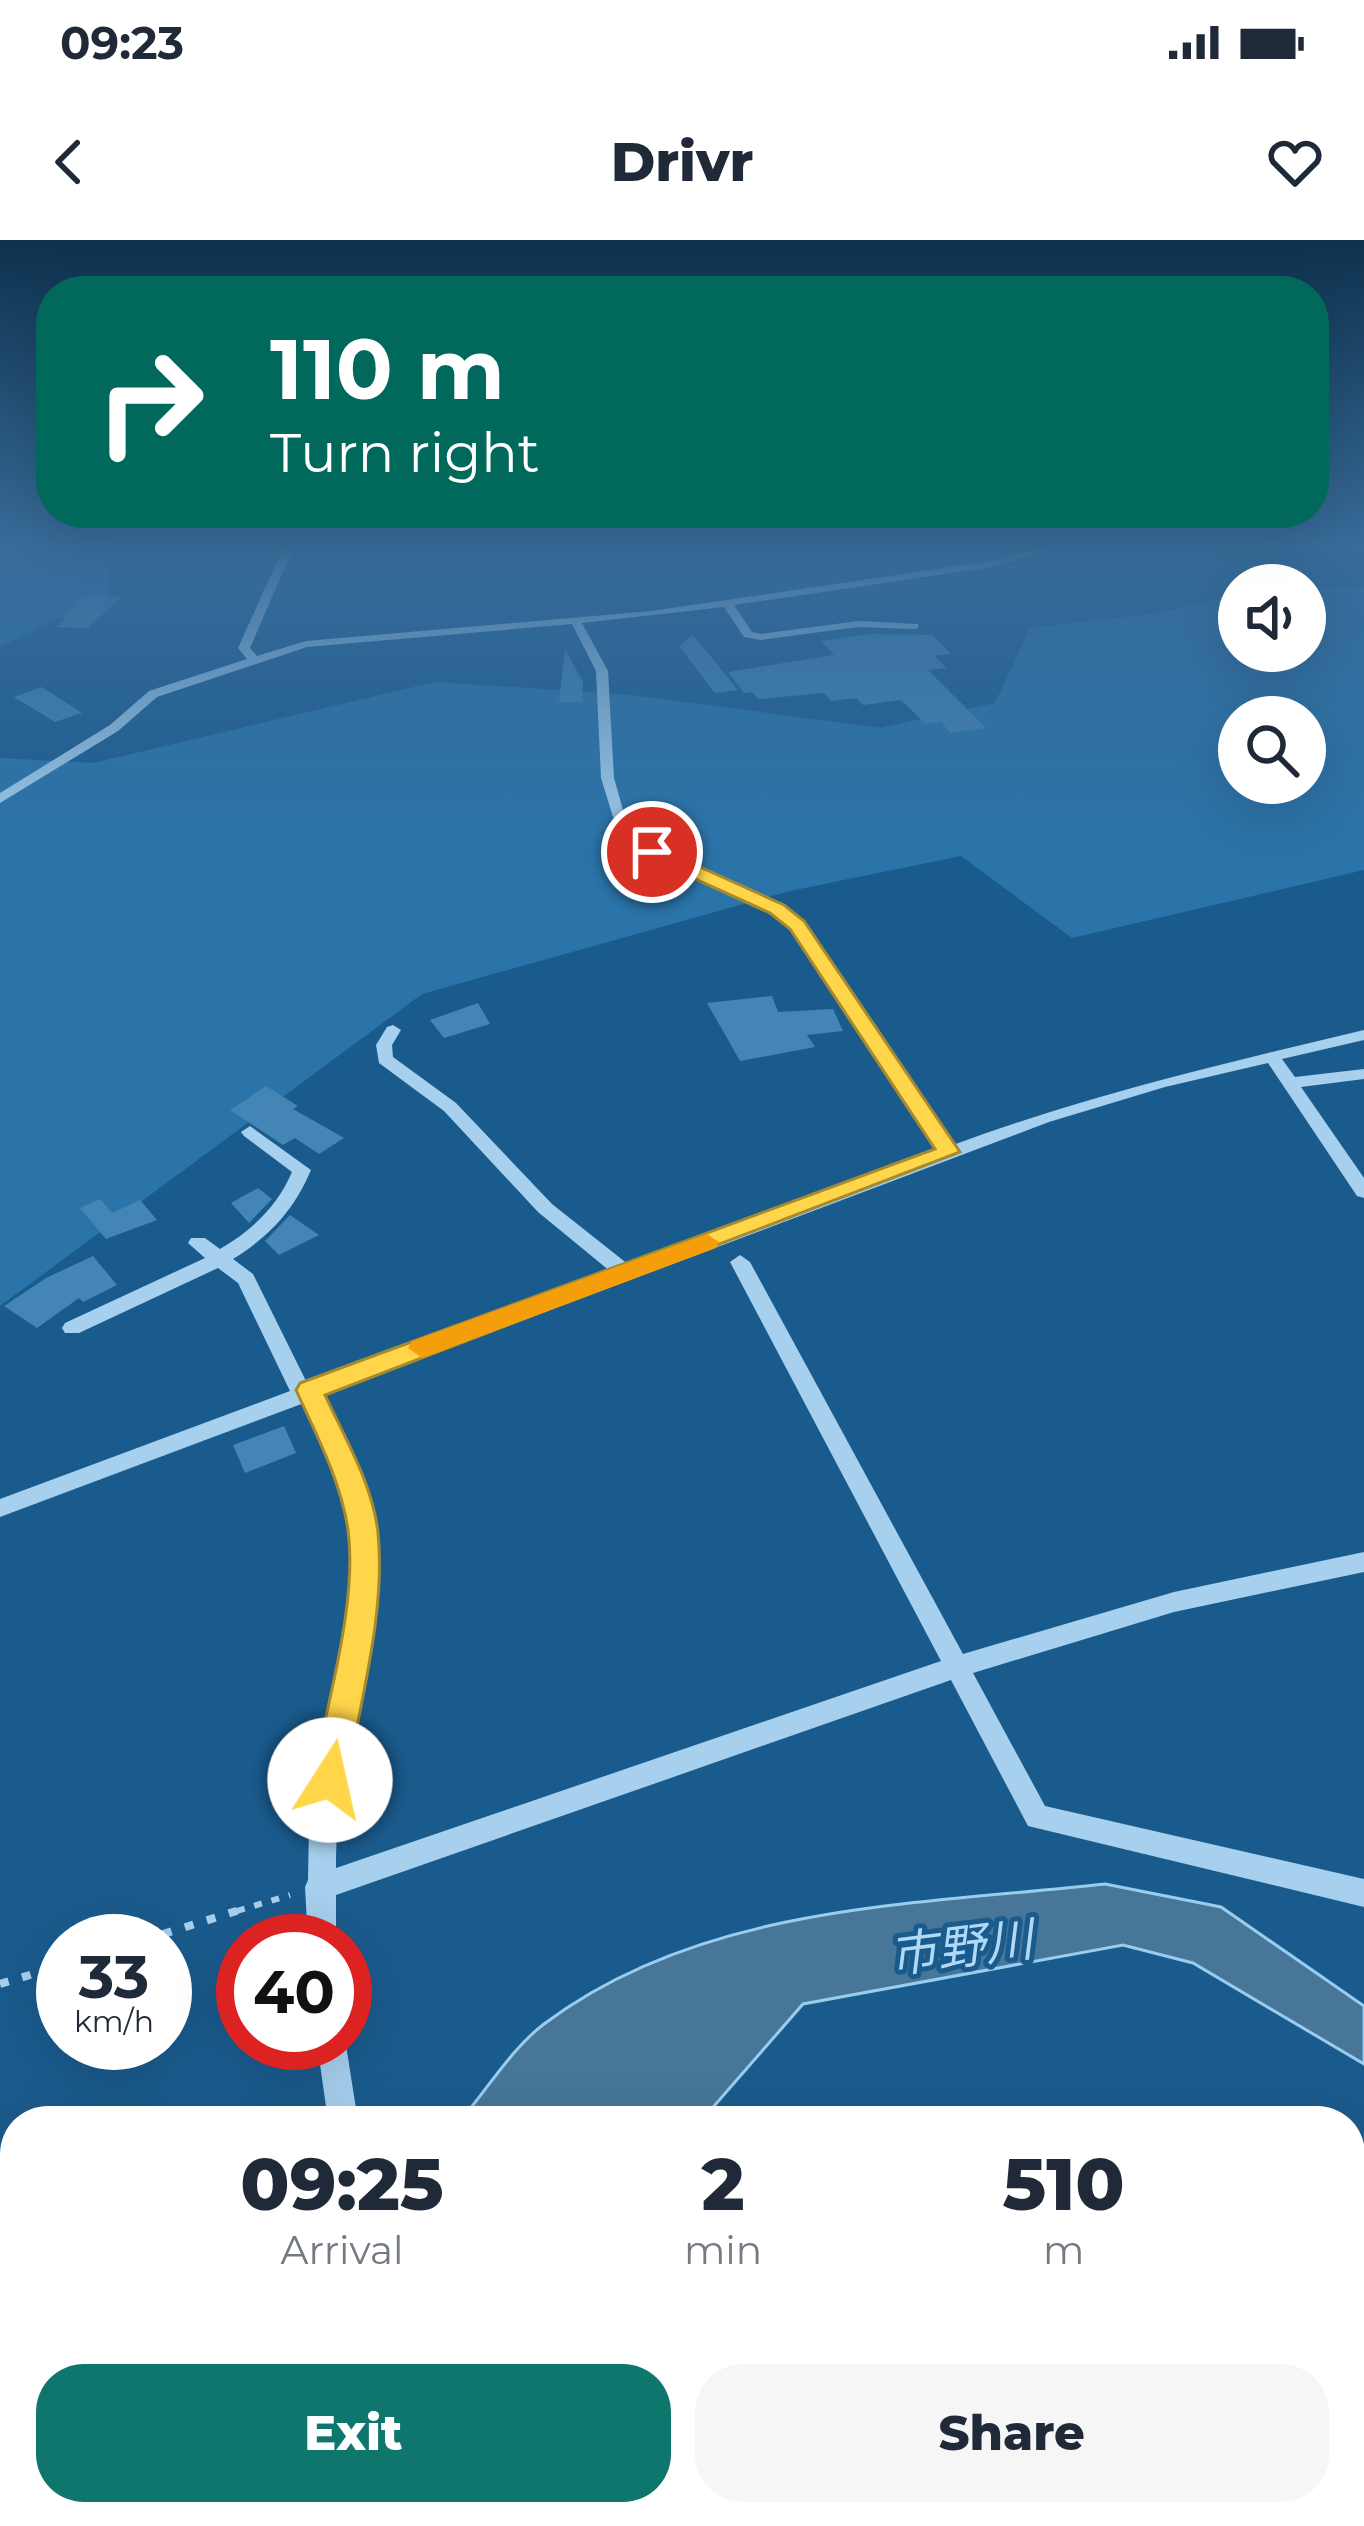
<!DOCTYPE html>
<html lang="en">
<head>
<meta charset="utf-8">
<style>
	:root { --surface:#fff; --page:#f6f6f7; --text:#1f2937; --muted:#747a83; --accent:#0f766e }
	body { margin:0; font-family:Montserrat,"Noto Sans JP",sans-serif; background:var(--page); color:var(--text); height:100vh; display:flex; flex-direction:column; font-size:45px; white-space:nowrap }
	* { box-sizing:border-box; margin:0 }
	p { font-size:39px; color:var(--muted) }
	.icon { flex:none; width:66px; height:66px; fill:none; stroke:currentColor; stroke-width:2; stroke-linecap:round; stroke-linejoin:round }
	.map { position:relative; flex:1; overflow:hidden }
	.panel { position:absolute; left:0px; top:1866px; width:1365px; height:420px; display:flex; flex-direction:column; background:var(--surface); border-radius:48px 48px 0 0; box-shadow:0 12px 48px #0002 }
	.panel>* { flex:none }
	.top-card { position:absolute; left:36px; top:36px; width:1293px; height:252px; border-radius:48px; box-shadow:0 12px 48px #0002; background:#00695c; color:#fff; overflow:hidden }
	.controls { position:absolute; left:1218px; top:324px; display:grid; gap:24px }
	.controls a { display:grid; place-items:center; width:108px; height:108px; border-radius:50%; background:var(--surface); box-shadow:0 12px 48px #0002; font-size:60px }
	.speed { position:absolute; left:36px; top:1674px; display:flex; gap:24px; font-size:60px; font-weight:700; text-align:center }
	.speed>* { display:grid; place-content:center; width:156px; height:156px; border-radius:50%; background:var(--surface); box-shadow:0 12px 48px #0002; line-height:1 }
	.speed small { font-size:30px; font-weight:400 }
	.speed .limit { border:18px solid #d22; background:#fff; color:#111 }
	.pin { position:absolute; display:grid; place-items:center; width:102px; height:102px; color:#fff; margin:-51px; border:6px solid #fff; border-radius:50%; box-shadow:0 3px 12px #0007 }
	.me { position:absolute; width:132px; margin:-66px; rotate:10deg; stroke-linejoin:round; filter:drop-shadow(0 0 9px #0008) }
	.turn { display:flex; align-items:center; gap:42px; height:252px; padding:0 36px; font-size:54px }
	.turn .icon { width:156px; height:156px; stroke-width:2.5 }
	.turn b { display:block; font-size:84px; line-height:102px }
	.eta { display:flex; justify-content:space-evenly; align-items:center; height:204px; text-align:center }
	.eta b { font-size:72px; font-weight:800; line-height:84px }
	.action { display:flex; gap:24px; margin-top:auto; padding:24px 36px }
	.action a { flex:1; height:138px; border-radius:48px; background:var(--accent); color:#fff; font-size:48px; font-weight:800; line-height:138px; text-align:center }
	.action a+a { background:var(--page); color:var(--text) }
	.status { display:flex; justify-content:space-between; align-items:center; height:84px; padding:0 60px; background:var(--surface); direction:ltr }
	.status svg { height:33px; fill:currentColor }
	header { display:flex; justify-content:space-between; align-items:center; height:156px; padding:0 36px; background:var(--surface); font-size:54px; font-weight:800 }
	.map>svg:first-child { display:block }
</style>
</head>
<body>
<div class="status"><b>09:23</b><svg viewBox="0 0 49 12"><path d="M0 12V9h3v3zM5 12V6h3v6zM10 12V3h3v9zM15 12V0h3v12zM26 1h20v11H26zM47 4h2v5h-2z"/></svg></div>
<header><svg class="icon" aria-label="back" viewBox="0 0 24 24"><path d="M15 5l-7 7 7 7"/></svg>Drivr<svg class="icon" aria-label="heart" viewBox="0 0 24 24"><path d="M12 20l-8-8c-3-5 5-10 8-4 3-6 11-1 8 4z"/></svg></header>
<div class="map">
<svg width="1364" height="2286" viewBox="0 0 1364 2286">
	<rect width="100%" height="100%" fill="#1a5b8d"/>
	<g fill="#2a74a9" fill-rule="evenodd">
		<polygon points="0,304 107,304 109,356 0,407"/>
		<path d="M1364,346V630L1072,698L961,616L790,651L422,754L0,1066V518L93,523L435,442L632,455L880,488L995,463L1030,388L1159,373L1239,354V411H1305V347ZM1239,477H1305V543H1239Z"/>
	</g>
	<g fill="#477699" stroke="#98cdf0" stroke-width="3">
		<path d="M1105,1644L1221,1667L1364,1766V1824L1193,1723L1123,1705L803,1764L701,1881H460C486,1851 512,1808 544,1784C703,1664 916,1665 1105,1644Z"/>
		<polygon points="168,2271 362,2271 349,2286 151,2286"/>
	</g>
	<g fill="#4385b5">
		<polygon points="84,357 121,357 88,388 56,387"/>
		<polygon points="870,394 932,395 951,414 934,416 947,428 928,430 986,488 951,493 941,482 926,484 901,460 863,465 856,458 831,461 824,453 758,459 752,452 744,453 728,432 834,415 821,401"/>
		<polygon points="693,395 738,450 715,453 679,406"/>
		<polygon points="565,409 583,442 582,462 559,462"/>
		<polygon points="42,447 82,473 55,482 14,457"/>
		<polygon points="772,756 778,772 833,769 843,791 807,795 815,807 740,821 707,763"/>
		<polygon points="478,763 490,784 444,798 430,780"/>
		<polygon points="266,846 298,866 293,869 344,898 319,914 295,898 283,905 230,870"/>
		<polygon points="258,948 272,959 249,983 231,963"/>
		<polygon points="100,959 112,973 140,960 157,980 106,999 80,968"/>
		<polygon points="290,975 319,995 279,1015 265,1001"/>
		<polygon points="93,1016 117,1045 83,1062 79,1058 37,1088 4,1066 46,1038"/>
		<polygon points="284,1186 296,1213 245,1233 233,1205"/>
	</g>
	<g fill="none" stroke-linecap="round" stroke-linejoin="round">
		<polyline stroke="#a6d0ee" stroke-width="3" stroke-dasharray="3 4.5" stroke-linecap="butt" points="308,309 374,304"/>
		<polyline stroke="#a6d0ee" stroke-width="6" stroke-dasharray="8 10" stroke-linecap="butt" points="237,1671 290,1655"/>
		<g stroke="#a6d0ee" stroke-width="8" stroke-dasharray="9 14" stroke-linecap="butt">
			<polyline points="141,1701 246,1668"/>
			<polyline points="0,1744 63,1725"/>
			<polyline points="1000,2271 1025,2286"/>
			<polyline points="42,2286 59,2271"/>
		</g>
		<g fill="#a6d0ee" fill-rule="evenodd">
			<path d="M285,304H295L250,408L257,416L306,401L651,371L991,321L1053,304H1070L992,327L734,365L752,392L761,394L858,381L918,384V388L914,389L858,387L761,400L744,397L724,367L582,383L608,431L614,538L625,577L634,589L672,617L761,657L802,682L953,905C1088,855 1226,823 1364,790V800L1282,819L1295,837L1364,829V839L1301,847L1364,938V958L1357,956L1268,823L1165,847L1049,882L322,1156C343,1199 371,1247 374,1295C382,1407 335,1516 336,1628L941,1421L730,1022L740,1015L750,1022L963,1414L1174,1352L1364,1312V1332L1174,1372L973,1433L1045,1566L1364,1639V1667L1028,1586L951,1440L336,1655V1701H308L305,1647L308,1640L309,1585L350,1356L352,1291L334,1227L304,1163L0,1277V1259L290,1151L238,1043L218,1028L79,1093H65L62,1088L65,1083L205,1018L188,1003L191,998H205L220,1009C252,990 277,967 292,932L244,896L241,892L250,886L311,930C294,970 270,996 233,1019L253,1034L307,1143L611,1032L538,972L444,871L379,823L376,805L387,787L393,785L401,790L392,805L393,817L456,863L552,964L629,1025L939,910L792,688L751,663L662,623L624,595L614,580L601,538L596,431L572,384L307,407L157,457L118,491L0,563V553L110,485L149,451L247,419L238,408Z"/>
			<polygon points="345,1799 358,1881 328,1881 317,1803 345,1803"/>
			<polygon points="414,2271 450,2271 454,2286 418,2286"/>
		</g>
	</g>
	<linearGradient id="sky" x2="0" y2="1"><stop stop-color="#0e324e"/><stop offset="0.49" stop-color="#386c9a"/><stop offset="1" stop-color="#386c9a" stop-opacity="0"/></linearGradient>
	<rect width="1364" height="624" fill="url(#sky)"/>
	<path fill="#ffd54a" stroke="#a68a30" stroke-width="3" d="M645,608H658L784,665L804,681L960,912L325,1155C345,1198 373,1245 378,1293C386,1373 360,1461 347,1540L342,1551L330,1556L318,1551L313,1540C326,1465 358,1364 348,1290C341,1241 316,1194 296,1150L300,1143L935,909L790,689L770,673L645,616Z"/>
	<polygon fill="#f59e0b" points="707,994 719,1002 716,1008 431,1115 422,1118 408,1108 412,1101"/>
	<g text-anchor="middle" stroke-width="10" stroke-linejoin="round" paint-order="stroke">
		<g font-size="48" font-style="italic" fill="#b1d9f5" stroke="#1a5b8d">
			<text transform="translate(961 1707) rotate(-7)" y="17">市野川</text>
		</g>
	</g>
</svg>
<div class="controls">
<a><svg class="icon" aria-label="sound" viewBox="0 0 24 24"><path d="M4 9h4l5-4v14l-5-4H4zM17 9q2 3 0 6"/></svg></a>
<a><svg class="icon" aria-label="search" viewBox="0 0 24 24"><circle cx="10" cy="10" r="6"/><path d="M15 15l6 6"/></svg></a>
</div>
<div class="speed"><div>33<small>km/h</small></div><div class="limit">40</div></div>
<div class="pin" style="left:652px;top:612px;background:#d93025"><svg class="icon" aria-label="arrive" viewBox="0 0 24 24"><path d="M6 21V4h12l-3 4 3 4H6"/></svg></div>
<svg class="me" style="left:330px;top:1540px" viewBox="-20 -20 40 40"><circle r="19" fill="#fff"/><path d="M0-13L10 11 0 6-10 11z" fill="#ffd54a"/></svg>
<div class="top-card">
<div class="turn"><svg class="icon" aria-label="right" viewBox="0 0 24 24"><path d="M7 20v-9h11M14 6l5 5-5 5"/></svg><div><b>110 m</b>Turn right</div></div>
</div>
<section class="panel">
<div class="eta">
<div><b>09:25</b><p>Arrival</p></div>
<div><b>2</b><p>min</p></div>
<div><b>510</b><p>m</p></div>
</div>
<div class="action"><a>Exit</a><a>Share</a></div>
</section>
</div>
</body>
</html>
